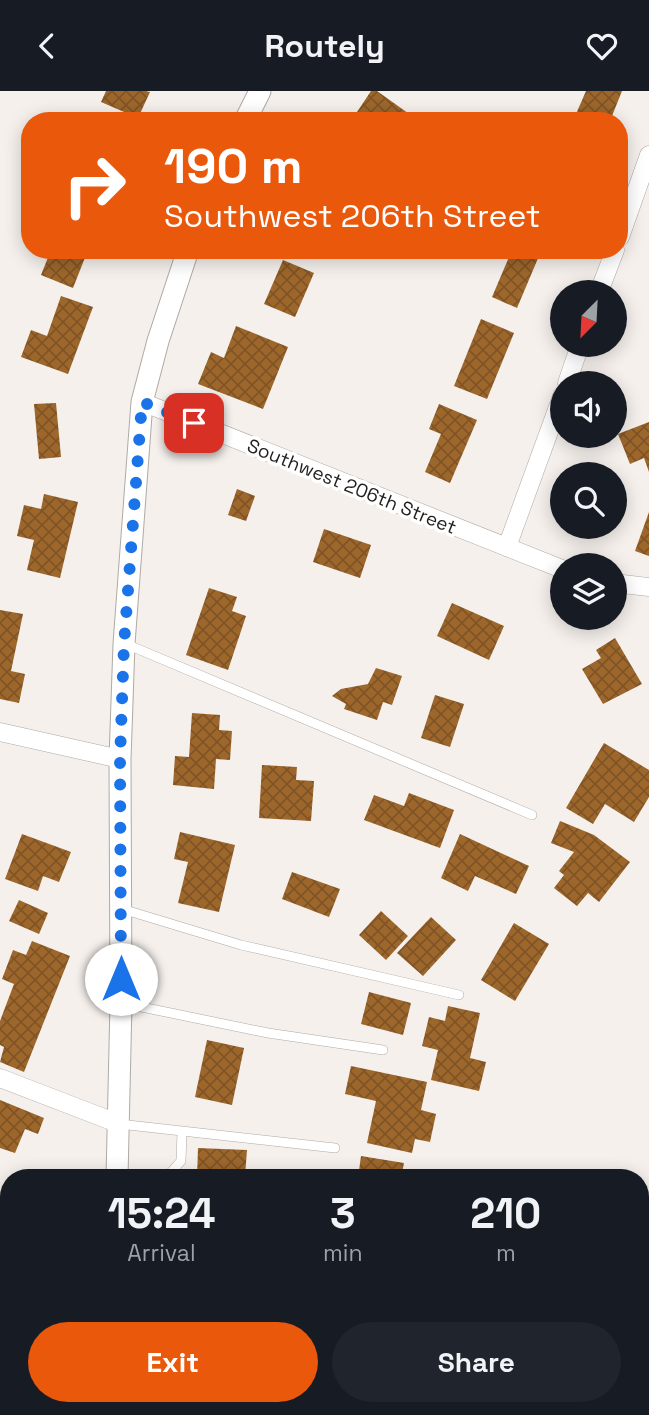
<!DOCTYPE html>
<html lang="en">
<head>
<meta charset="utf-8">
<style>
	:root { --surface:#171b24; --page:#20242c; --text:#f1f3f6; --muted:#9ea1a6; --accent:#ea580c }
	body { margin:0; font-family:"Space Grotesk",sans-serif; background:var(--page); color:var(--text); height:100vh; display:flex; flex-direction:column; font-size:26px; white-space:nowrap }
	* { box-sizing:border-box; margin:0 }
	p { font-size:23px; color:var(--muted) }
	.icon { flex:none; width:38px; height:38px; fill:none; stroke:currentColor; stroke-width:2; stroke-linecap:round; stroke-linejoin:round }
	.map { position:relative; flex:1; overflow:hidden }
	.drawer { position:absolute; left:0px; top:1078px; width:649px; height:247px; display:flex; flex-direction:column; background:var(--surface); border-radius:28px 28px 0 0; box-shadow:0 4px 18px #0003 }
	.drawer>* { flex:none }
	.hud { position:absolute; left:21px; top:21px; width:607px; height:147px; border-radius:28px; box-shadow:0 4px 18px #0003; background:#ea580c; color:#fff; overflow:hidden }
	.needle { width:46px; rotate:204deg }
	.controls { position:absolute; left:550px; top:189px; display:grid; gap:14px }
	.controls a { display:grid; place-items:center; width:77px; height:77px; border-radius:50%; background:var(--surface); box-shadow:0 4px 18px #0003; font-size:35px }
	.pin { position:absolute; display:grid; place-items:center; width:60px; height:60px; color:#fff; margin:-30px; border-radius:14px; box-shadow:0 4px 10px #0006 }
	.me { position:absolute; width:77px; margin:-38px; rotate:0deg; stroke-linejoin:round; filter:drop-shadow(0 0 5px #0008) }
	.turn { display:flex; align-items:center; gap:24px; height:147px; padding:0 28px; font-size:32px }
	.turn .icon { width:91px; height:91px; stroke-width:2.5 }
	.turn b { display:block; font-size:49px; line-height:60px }
	.eta { display:flex; justify-content:space-evenly; align-items:center; height:119px; text-align:center }
	.eta b { font-size:42px; font-weight:700; line-height:49px }
	.action { display:flex; gap:14px; margin-top:auto; padding:14px 28px }
	.action a { flex:1; height:80px; border-radius:42px; background:var(--accent); color:#fff; font-size:28px; font-weight:700; line-height:80px; text-align:center }
	.action a+a { background:var(--page); color:var(--text) }
	header { display:flex; justify-content:space-between; align-items:center; height:91px; padding:0 28px; background:var(--surface); font-size:32px; font-weight:700 }
	.map>svg:first-child { display:block }
</style>
</head>
<body>
<header><svg class="icon" aria-label="back" viewBox="0 0 24 24"><path d="M15 5l-7 7 7 7"/></svg>Routely<svg class="icon" aria-label="heart" viewBox="0 0 24 24"><path d="M12 20l-8-8c-3-5 5-10 8-4 3-6 11-1 8 4z"/></svg></header>
<div class="map">
<svg width="649" height="1324" viewBox="0 0 649 1324">
	<defs>
		<pattern id="building-cross-hatch" width="8" height="8" patternUnits="userSpaceOnUse" patternTransform="scale(1.75)"><rect width="8" height="8" fill="#9d672c"/><path d="M0 0l8 8M0 8l8-8" fill="none" stroke="#805425"/></pattern>
	</defs>
	<rect width="100%" height="100%" fill="#f5f0ec"/>
	<g fill="url(#building-cross-hatch)">
		<polygon points="106,0 146,0 150,1 138,27 101,11"/>
		<polygon points="371,0 377,0 412,25 409,30 351,30"/>
		<polygon points="586,0 622,0 610,30 573,30"/>
		<polygon points="51,159 88,159 73,197 41,184"/>
		<polygon points="512,159 525,159 539,165 517,217 492,206"/>
		<polygon points="283,169 314,182 295,226 264,213"/>
		<polygon points="61,205 93,216 68,283 21,266 31,239 47,245"/>
		<polygon points="481,228 514,242 487,308 454,295"/>
		<polygon points="236,235 288,256 263,318 198,293 211,261 224,267"/>
		<polygon points="56,312 61,366 39,368 34,313"/>
		<polygon points="439,313 477,329 450,392 425,381 441,343 429,338"/>
		<polygon points="649,331 649,381 644,367 630,373 618,343"/>
		<polygon points="237,398 255,405 246,430 228,424"/>
		<polygon points="44,403 78,411 60,487 27,479 34,449 17,445 24,414 41,418"/>
		<polygon points="649,421 649,465 635,460"/>
		<polygon points="324,438 371,454 360,487 313,471"/>
		<polygon points="209,497 237,506 232,520 246,525 228,579 186,564"/>
		<polygon points="452,512 504,535 489,569 437,545"/>
		<polygon points="0,519 23,523 11,580 25,583 19,612 0,608"/>
		<polygon points="615,547 642,593 603,613 582,578 601,567 596,559"/>
		<polygon points="376,577 402,585 392,614 383,611 377,629 344,618 346,613 332,605 341,598 368,593"/>
		<polygon points="435,604 464,613 450,656 421,647"/>
		<polygon points="192,622 220,624 219,639 232,640 230,669 216,668 214,698 173,694 175,665 189,666"/>
		<polygon points="604,652 649,679 649,706 634,731 605,713 593,733 566,717"/>
		<polygon points="262,674 297,676 296,689 314,690 311,730 259,727"/>
		<polygon points="409,702 454,719 440,757 364,729 374,704 404,715"/>
		<polygon points="560,730 594,744 630,771 599,811 588,802 577,815 554,797 564,784 559,780 574,761 551,752"/>
		<polygon points="180,741 235,754 219,821 178,812 188,771 174,768"/>
		<polygon points="22,743 71,761 59,791 43,785 38,800 5,788"/>
		<polygon points="460,743 529,775 516,803 475,785 468,800 441,787"/>
		<polygon points="292,781 340,798 329,826 282,808"/>
		<polygon points="19,809 48,822 39,843 9,830"/>
		<polygon points="381,820 408,845 386,869 359,844"/>
		<polygon points="431,826 456,849 423,885 397,862"/>
		<polygon points="514,832 549,853 515,910 481,889"/>
		<polygon points="32,850 70,865 24,981 0,971 4,956 0,954 0,930 14,893 2,888 13,859 26,864"/>
		<polygon points="369,901 411,912 403,944 361,933"/>
		<polygon points="448,915 480,922 470,967 486,971 479,1000 431,989 438,959 422,955 429,926 445,930"/>
		<polygon points="207,949 244,957 232,1014 195,1006"/>
		<polygon points="351,975 427,991 421,1019 436,1023 430,1051 415,1048 412,1062 367,1052 376,1010 345,1003"/>
		<polygon points="0,1009 44,1027 38,1043 25,1038 15,1062 0,1057"/>
		<polygon points="198,1057 247,1059 245,1085 197,1087"/>
		<polygon points="361,1065 404,1072 401,1087 358,1087"/>
		<polygon points="0,1271 9,1275 9,1316 17,1316 15,1321 3,1317 0,1323"/>
		<polygon points="195,1316 231,1316 232,1324 197,1324"/>
		<rect x="378" y="1316" width="35" height="8"/>
	</g>
	<g fill="none" stroke-linecap="round" stroke-linejoin="round">
		<g stroke="#aeaaa6" stroke-width="10">
			<g id="service">
				<polyline points="126,553 532,724"/>
				<polyline points="122,818 241,854 459,904"/>
				<polyline points="122,912 268,942 383,959"/>
				<polyline points="119,1033 335,1057"/>
				<polyline points="166,1087 181,1070 182,1041"/>
			</g>
		</g>
		<g stroke="#aeaaa6" stroke-width="19">
			<g id="minor">
				<polyline points="620,146 649,64"/>
				<polyline points="599,201 615,159"/>
				<polyline points="567,292 580,254"/>
				<polyline points="142,311 562,478"/>
				<polyline points="507,456 562,305"/>
				<polyline points="614,492 649,496"/>
				<polyline points="0,641 120,668"/>
				<polyline points="0,987 117,1032"/>
			</g>
		</g>
		<g stroke="#aeaaa6" stroke-width="23">
			<g id="tertiary">
				<polyline points="245,30 260,0"/>
				<polyline points="117,1087 121,912 120,668 124,553 142,311 158,250 188,159"/>
				<polyline points="118,1316 118,1324"/>
			</g>
		</g>
		<use href="#service" stroke="#fff" stroke-width="9"/>
		<use href="#minor" stroke="#fff" stroke-width="18"/>
		<use href="#tertiary" stroke="#fff" stroke-width="21"/>
	</g>
	<g fill="none" stroke-linecap="round" stroke-linejoin="round">
		<polyline stroke="#1a73e8" stroke-width="12" stroke-dasharray="0 21.6" points="121,888 120,668 124,553 142,311 194,332"/>
	</g>
	<g text-anchor="middle" stroke-width="7" stroke-linejoin="round" paint-order="stroke">
		<g font-size="19" fill="#211f1e" stroke="#fff">
			<text transform="translate(352 395) rotate(22)" y="7">Southwest 206th Street</text>
		</g>
	</g>
</svg>
<div class="controls">
<a><svg class="needle" viewBox="-14 -14 28 28"><path d="M0-13l5 13h-10z" fill="#e53935"/><path d="M0 13l5-13h-10z" fill="#9ea1a6"/></svg></a>
<a><svg class="icon" aria-label="sound" viewBox="0 0 24 24"><path d="M4 9h4l5-4v14l-5-4H4zM17 9q2 3 0 6"/></svg></a>
<a><svg class="icon" aria-label="search" viewBox="0 0 24 24"><circle cx="10" cy="10" r="6"/><path d="M15 15l6 6"/></svg></a>
<a><svg class="icon" aria-label="layers" viewBox="0 0 24 24"><path d="M12 4l9 5-9 5-9-5zM3 14l9 5 9-5"/></svg></a>
</div>
<div class="pin" style="left:194px;top:332px;background:#d93025"><svg class="icon" aria-label="arrive" viewBox="0 0 24 24"><path d="M6 21V4h12l-3 4 3 4H6"/></svg></div>
<svg class="me" style="left:121px;top:888px" viewBox="-20 -20 40 40"><circle r="19" fill="#fff"/><path d="M0-13L10 11 0 6-10 11z" fill="#1a73e8"/></svg>
<div class="hud">
<div class="turn"><svg class="icon" aria-label="right" viewBox="0 0 24 24"><path d="M7 20v-9h11M14 6l5 5-5 5"/></svg><div><b>190 m</b>Southwest 206th Street</div></div>
</div>
<section class="drawer">
<div class="eta">
<div><b>15:24</b><p>Arrival</p></div>
<div><b>3</b><p>min</p></div>
<div><b>210</b><p>m</p></div>
</div>
<div class="action"><a>Exit</a><a>Share</a></div>
</section>
</div>
</body>
</html>
